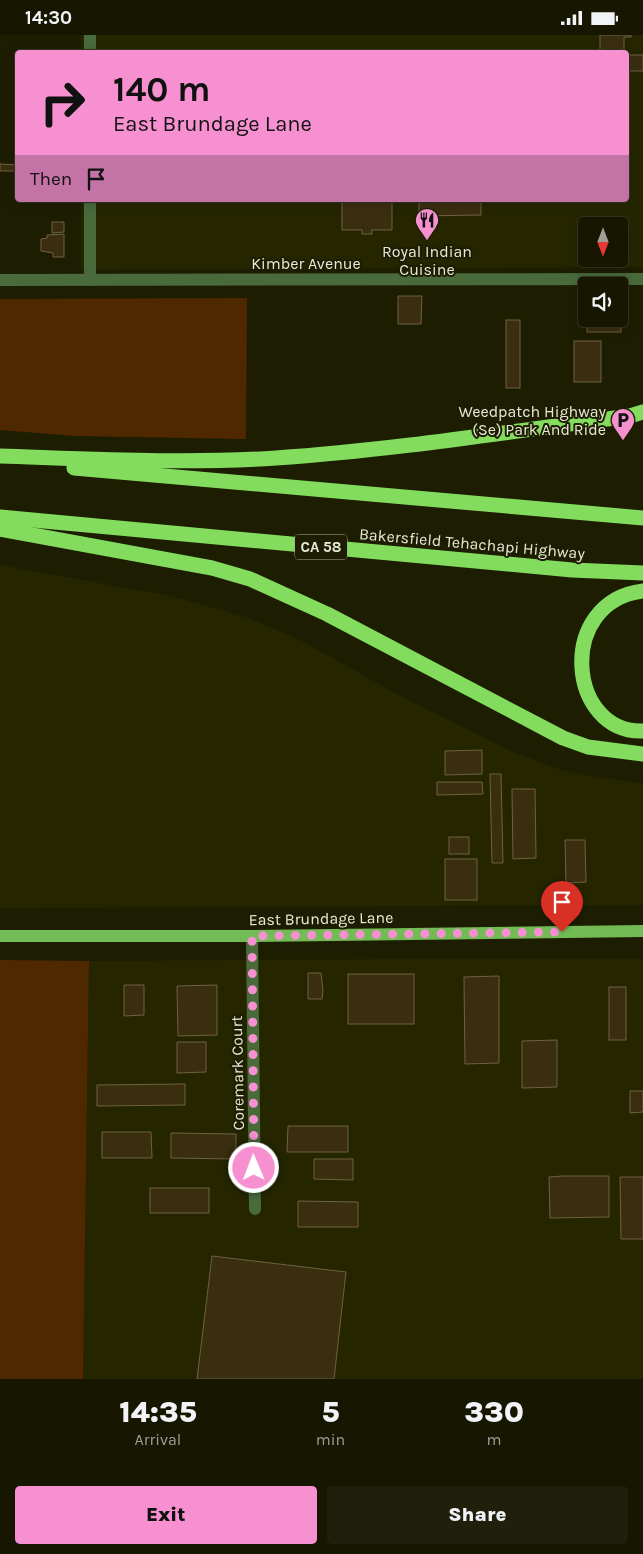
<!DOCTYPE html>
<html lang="en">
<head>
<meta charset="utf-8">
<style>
	:root { --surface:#161601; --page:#1f1f0b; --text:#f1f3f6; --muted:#9e9f99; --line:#353523; --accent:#f690d0 }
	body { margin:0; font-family:Karla,sans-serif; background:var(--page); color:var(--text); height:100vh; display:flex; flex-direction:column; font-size:19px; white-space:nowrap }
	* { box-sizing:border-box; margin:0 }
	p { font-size:16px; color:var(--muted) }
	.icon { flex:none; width:28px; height:28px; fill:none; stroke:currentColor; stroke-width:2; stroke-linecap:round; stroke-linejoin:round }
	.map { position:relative; height:1344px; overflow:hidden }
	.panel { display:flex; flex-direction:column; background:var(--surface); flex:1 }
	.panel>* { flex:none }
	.hud { position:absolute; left:15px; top:15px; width:614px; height:152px; border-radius:5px; box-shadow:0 2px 12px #0003,0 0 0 1px var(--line); background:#f690d0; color:#111; overflow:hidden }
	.needle { width:32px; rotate:180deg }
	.controls { position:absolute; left:578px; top:182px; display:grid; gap:10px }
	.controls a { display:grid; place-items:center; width:50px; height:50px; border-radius:5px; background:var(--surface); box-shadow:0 2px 12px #0003,0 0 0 1px var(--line); font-size:25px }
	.pin { position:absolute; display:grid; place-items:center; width:42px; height:42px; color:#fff; margin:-51px -21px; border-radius:50% 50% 50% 0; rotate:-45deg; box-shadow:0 0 5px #0007 }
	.pin .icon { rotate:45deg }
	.me { position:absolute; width:55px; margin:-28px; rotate:359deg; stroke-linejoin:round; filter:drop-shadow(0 0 4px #0008) }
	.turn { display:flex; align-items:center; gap:18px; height:105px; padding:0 15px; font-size:22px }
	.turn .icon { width:65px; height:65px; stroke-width:2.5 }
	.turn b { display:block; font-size:35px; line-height:42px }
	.then { display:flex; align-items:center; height:48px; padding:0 15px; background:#0003; gap:10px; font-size:19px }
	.eta { display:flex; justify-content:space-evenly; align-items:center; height:85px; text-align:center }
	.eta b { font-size:30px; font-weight:800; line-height:35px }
	.action { display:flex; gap:10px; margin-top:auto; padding:10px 15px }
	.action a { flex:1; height:58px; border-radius:5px; background:var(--accent); color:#111; font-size:20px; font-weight:800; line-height:58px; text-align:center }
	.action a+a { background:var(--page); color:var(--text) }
	.status { display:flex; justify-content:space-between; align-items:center; height:35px; padding:0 25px; background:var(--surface); direction:ltr }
	.status svg { height:14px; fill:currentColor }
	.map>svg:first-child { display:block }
</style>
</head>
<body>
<div class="status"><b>14:30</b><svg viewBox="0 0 49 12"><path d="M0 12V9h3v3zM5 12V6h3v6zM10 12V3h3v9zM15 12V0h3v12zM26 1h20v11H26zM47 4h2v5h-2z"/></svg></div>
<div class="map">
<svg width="643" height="1344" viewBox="0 0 643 1344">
	<rect width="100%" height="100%" fill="#1d1e01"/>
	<g fill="#252600" fill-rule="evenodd">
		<path d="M81,0H643V232L81,235V165H626V18H81ZM586,191H619V224H586Z"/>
		<polygon points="0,530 175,562 246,582 300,605 408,665 511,716 555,733 579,739 643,749 643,870 0,873"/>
		<polygon points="416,924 643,924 643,1344 83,1344 89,926"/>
	</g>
	<g fill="#502800">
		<polygon points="247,263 246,404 76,401 0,395 0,264"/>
		<polygon points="0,925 89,926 83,1344 0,1344"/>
	</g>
	<g fill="#3b2e10" stroke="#6f6143">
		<polygon points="600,0 631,0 631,2 624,2 624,18 600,18"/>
		<rect x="629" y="20" width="14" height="16"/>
		<polygon points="0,129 18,130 18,136 0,136"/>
		<polygon points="342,165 392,165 392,195 372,195 372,199 362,199 362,195 342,195"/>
		<polygon points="419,165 481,165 481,180 419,181"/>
		<polygon points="52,187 64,187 64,197 52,198"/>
		<polygon points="64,199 64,222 53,222 53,218 41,216 41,204 47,203 47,200"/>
		<polygon points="398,261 422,261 421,289 398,289"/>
		<polygon points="619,268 621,268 621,297 587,297 587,284 619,284"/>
		<rect x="506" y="285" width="14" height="68"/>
		<rect x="574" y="306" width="27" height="41"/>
		<polygon points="482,715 482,739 445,740 445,716"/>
		<polygon points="490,739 501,739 503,828 492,828"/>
		<polygon points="437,747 482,747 483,759 437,760"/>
		<polygon points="512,754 535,754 536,823 513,824"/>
		<rect x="449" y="802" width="20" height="17"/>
		<polygon points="565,805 585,805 586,847 566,848"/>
		<rect x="445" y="824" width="32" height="41"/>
		<polygon points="308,938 321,938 323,956 322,964 308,964"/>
		<rect x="348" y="939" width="66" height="50"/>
		<polygon points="499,941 499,1028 465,1029 464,942"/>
		<polygon points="124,950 144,950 144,980 124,981"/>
		<polygon points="217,950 217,1000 178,1001 177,951"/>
		<rect x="609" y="952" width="17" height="53"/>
		<polygon points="557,1005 557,1052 522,1053 522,1006"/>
		<polygon points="177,1007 206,1007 206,1037 177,1038"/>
		<polygon points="185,1049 185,1070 97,1071 97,1050"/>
		<polygon points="630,1056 643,1056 643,1077 630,1078"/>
		<polygon points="288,1091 348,1091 348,1117 287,1117"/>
		<polygon points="102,1097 151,1097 152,1123 102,1123"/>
		<polygon points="171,1098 236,1099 236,1124 171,1123"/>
		<polygon points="314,1124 353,1124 353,1145 314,1144"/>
		<polygon points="563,1141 609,1141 609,1182 550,1183 549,1142"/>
		<polygon points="620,1142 643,1142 643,1204 621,1204"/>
		<rect x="150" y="1153" width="59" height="25"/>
		<polygon points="298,1166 358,1167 358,1192 298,1192"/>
		<polygon points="212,1221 346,1237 334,1344 197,1344"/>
	</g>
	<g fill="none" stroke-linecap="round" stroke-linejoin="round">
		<g stroke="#496b3c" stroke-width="12">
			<polyline points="90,18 90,0"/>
			<polyline points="90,165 90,245"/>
			<polyline points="0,245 643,244"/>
			<polyline points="252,901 255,1174"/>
		</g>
		<polyline stroke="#73bc55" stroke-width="12" points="0,901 252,901 643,896"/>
		<g stroke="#83dc5e" stroke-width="15">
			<path d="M0,421C92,424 184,429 276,423C395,415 513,396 630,381L643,377"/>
			<polyline points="74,433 643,483"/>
			<polyline points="0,482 572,535 643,538"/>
			<polyline points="0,494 212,533 250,544 327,579 563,703 588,712 643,719"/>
			<path d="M643,556C555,567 568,699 643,696"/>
		</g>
	</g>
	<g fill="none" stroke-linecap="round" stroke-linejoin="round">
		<polyline stroke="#f690d0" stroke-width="9" stroke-dasharray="0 16.2" points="254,1133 252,901 562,897"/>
	</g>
	<defs>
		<g id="restaurant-pin" transform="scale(1.25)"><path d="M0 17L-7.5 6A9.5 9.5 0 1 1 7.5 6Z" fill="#f690d0" stroke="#1d1e01"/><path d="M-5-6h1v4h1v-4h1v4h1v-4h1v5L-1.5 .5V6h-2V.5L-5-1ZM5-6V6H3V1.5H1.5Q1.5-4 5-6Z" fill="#111"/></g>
		<g id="parking-pin" transform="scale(1.25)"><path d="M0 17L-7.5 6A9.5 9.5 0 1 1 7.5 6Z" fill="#f690d0" stroke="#1d1e01"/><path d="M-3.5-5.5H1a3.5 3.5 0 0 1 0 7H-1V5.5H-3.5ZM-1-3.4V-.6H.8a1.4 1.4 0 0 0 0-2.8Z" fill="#111"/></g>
	</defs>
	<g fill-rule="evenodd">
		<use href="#restaurant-pin" x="427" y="185"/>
		<use href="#parking-pin" x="623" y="385"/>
	</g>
	<g text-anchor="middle" stroke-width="4" stroke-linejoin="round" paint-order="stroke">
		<rect fill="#1d1e01" stroke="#aaac98" stroke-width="1" x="295" y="499.5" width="52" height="25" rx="4"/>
		<g font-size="15" font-weight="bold" fill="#e7e9d8">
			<text x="321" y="517">CA 58</text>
		</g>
		<g font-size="16" fill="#e7e9d8" stroke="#1d1e01">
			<text x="427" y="222">Royal Indian<tspan x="427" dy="18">Cuisine</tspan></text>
			<text x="606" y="382" text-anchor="end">Weedpatch Highway<tspan x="606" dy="18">(Se) Park And Ride</tspan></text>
		</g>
		<g font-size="16" fill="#e7e9d8" stroke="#1d1e01">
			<text x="306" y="234">Kimber Avenue</text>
			<text transform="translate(472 508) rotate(5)" y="6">Bakersfield Tehachapi Highway</text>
			<text transform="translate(321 883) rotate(-1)" y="6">East Brundage Lane</text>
			<text transform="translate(237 1038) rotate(-91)" y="6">Coremark Court</text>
		</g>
	</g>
</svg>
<div class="controls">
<a><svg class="needle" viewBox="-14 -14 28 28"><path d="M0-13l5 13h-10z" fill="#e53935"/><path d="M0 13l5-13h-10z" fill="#9e9f99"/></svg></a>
<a><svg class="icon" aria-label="sound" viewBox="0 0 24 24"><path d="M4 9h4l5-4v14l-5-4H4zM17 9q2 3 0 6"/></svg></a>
</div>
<div class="pin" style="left:562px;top:897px;background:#d93025"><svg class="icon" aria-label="arrive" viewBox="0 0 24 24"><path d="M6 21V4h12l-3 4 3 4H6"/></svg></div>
<svg class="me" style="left:254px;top:1133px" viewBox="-20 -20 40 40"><circle r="17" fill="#f690d0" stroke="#fff" stroke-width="3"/><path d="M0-11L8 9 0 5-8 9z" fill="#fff"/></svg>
<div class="hud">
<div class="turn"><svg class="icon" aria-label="right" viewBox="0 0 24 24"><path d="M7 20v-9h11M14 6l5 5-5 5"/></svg><div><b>140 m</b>East Brundage Lane</div></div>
<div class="then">Then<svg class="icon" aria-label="arrive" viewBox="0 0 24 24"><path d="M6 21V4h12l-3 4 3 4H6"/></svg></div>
</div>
</div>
<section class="panel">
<div class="eta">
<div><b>14:35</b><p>Arrival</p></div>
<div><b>5</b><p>min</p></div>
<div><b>330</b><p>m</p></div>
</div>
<div class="action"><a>Exit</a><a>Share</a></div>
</section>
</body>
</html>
